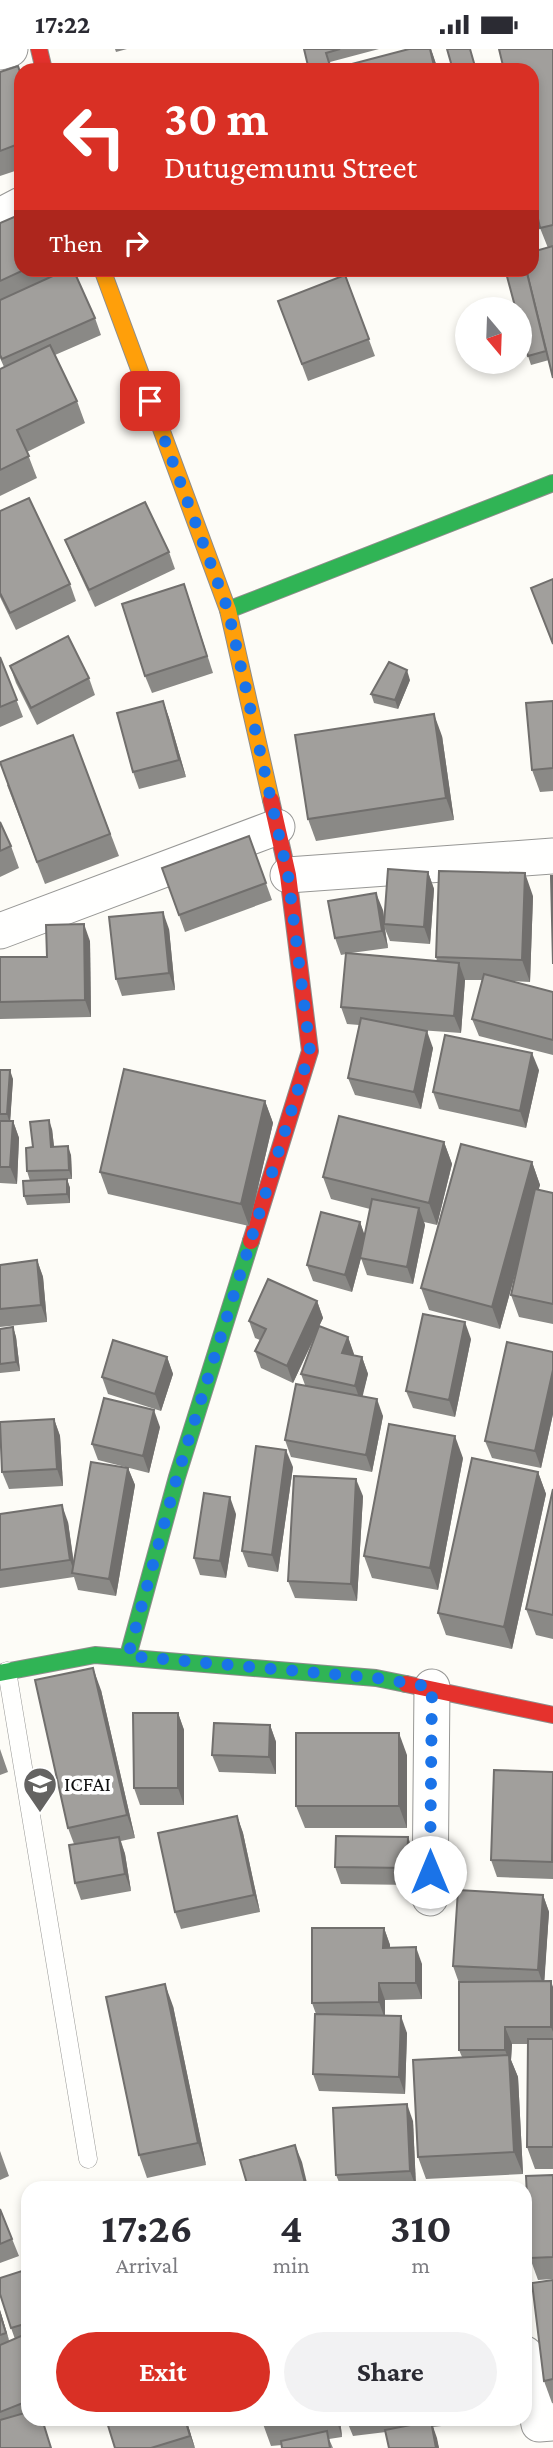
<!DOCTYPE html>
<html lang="en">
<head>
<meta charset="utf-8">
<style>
	:root { --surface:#fff; --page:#f2f2f3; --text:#2b2b33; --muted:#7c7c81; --accent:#d93025 }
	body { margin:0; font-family:"Crimson Pro",serif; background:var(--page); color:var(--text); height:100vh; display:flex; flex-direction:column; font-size:26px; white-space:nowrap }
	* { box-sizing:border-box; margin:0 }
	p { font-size:23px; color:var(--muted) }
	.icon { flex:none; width:38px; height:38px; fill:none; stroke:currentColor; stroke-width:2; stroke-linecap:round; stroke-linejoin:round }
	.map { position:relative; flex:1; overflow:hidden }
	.details { position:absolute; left:21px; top:2132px; width:511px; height:245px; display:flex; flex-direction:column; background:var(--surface); border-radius:21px; box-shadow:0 4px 10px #0003 }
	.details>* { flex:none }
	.banner { position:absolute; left:14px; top:14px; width:525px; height:214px; border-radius:21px; box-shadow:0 4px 10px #0003; background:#d93025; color:#fff; overflow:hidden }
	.needle { width:46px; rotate:161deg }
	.controls { position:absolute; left:455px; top:248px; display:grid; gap:14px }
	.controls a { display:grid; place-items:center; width:77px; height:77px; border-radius:50%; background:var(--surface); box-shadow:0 4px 10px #0003; font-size:35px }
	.pin { position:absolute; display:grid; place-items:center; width:60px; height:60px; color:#fff; margin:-30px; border-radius:14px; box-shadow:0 4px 10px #0006 }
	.me { position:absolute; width:77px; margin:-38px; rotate:0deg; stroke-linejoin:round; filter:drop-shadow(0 0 5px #0008) }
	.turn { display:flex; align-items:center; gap:24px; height:147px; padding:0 35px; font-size:32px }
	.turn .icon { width:91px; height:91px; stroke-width:2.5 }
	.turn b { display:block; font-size:49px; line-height:60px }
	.then { display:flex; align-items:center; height:66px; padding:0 35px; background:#0003; gap:14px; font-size:26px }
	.eta { display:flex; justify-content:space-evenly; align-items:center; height:119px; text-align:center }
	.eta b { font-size:42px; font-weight:700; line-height:49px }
	.action { display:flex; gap:14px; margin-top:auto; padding:14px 35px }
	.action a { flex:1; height:80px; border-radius:42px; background:var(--accent); color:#fff; font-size:28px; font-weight:700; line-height:80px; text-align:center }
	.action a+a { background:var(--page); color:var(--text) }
	.status { display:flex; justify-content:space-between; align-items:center; height:49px; padding:0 35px; background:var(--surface); direction:ltr }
	.status svg { height:19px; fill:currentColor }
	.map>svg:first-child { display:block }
</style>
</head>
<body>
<div class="status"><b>17:22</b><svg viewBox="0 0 49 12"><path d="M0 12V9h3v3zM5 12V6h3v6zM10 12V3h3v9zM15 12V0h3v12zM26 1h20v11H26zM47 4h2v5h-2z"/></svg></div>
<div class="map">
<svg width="553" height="2399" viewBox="0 0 553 2399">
	<rect width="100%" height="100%" fill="#fdfcf7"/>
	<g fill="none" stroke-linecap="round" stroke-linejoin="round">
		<g stroke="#979795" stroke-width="19">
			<polyline id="lane" points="7,1622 88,2110"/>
		</g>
		<g stroke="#979795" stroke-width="37">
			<g id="street">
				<polyline points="0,3 10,0"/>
				<polyline points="0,167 21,156"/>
				<polyline points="288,826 553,807"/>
				<polyline points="0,882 277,778"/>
				<polyline points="430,1849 432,1638"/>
				<polyline points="525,2305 539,2375 553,2374"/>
			</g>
		</g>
		<g stroke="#8e8d8b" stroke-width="18">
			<g id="fast">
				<polyline points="228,561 553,434"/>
				<polyline points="128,1607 177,1428 251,1192"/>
				<polyline points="0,1624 95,1606 376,1629 406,1635"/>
			</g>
		</g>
		<g stroke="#8e8d8b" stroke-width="18">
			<polyline id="slow" points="102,220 228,561 271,751"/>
		</g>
		<g stroke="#8e8d8b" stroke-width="18">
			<g id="jam">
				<polyline points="39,0 44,21"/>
				<polyline points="251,1192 310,1002 288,826 271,751"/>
				<polyline points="406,1635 553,1666"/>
			</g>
		</g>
		<use href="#lane" stroke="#fffffe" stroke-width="18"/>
		<use href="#street" stroke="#fffffe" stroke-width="35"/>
		<use href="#fast" stroke="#30b455" stroke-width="16"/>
		<use href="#slow" stroke="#ff9f0a" stroke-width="16"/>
		<use href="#jam" stroke="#e5322d" stroke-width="16"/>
	</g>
	<g fill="#8a8986">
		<polygon points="115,0 127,0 116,3"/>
		<polygon points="304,0 379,0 330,13 332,20 431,0 438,21 309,21"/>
		<polygon points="553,0 553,329 549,311 531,316 528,307 548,199 540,179"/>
		<polygon points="0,23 21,25 21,120 0,127"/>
		<polygon points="0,174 21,220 73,220 95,269 101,286 55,306 77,352 85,374 27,403 37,429 0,447 0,320 4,318 0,309"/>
		<polygon points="345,226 375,307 308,332 278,252"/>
		<polygon points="0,462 70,535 76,552 16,581 0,548"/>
		<polygon points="65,491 169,503 175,520 95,558 72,508"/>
		<polygon points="190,552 213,624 152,644 145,627"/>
		<polygon points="0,608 23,668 0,678"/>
		<polygon points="10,617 89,629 95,646 37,676 16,634"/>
		<polygon points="410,631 398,660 374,654 371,645"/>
		<polygon points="163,652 169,669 186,728 139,740 133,723"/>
		<polygon points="553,652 553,742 540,743 532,721"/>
		<polygon points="73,686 119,807 45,835 7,736"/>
		<polygon points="442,687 454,771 316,792 308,770"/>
		<polygon points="0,773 11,797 19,819 0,828"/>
		<polygon points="249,787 272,851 185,883 162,819"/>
		<polygon points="428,823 434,840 430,895 390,892 385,880 388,899 351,904 437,912 436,908 533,847 530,933 510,932 553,943 553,1006 479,987 472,970 482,931 465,931 461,984 419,981 433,999 421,1060 355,1046 348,1029 359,976 347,975 341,958 346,905 341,906 335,889 383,861 384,871"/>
		<polygon points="169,880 175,941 122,947 116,930"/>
		<polygon points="90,892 91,968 0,970 0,908 47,908"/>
		<polygon points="0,1021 13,1030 10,1072 13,1072 19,1089 17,1135 0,1134"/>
		<polygon points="539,1021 526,1079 439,1060 433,1043"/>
		<polygon points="265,1052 273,1074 249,1177 108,1145 100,1123"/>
		<polygon points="52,1080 54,1097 71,1106 72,1130 67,1130 70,1139 70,1154 27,1156 24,1147 30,1132 27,1122 33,1098"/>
		<polygon points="444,1093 452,1115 437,1176 424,1173 425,1176 413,1235 367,1226 361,1209 352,1243 313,1232 307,1216 360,1173 365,1188 370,1160 331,1150 323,1128"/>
		<polygon points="532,1113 540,1136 538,1141 553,1144 553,1275 519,1268 511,1246 519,1210 500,1280 429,1261 421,1239"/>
		<polygon points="37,1211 43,1228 47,1273 0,1278 0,1216"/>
		<polygon points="317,1252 323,1269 319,1277 348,1288 354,1306 362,1308 368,1325 362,1347 383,1367 372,1423 291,1408 285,1391 305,1336 301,1325 319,1279 293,1334 261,1319 255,1302 260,1291 255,1289 249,1272"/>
		<polygon points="13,1278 16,1288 20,1322 0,1324 0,1280"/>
		<polygon points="471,1290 455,1368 413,1359 406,1342"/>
		<polygon points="553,1303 553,1365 541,1419 492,1409 485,1392"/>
		<polygon points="167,1308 173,1325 161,1362 108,1345 102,1328"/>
		<polygon points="54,1370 60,1387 63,1437 9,1440 2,1423"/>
		<polygon points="160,1378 149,1424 98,1411 92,1395"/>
		<polygon points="463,1409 438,1541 372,1529 364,1507"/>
		<polygon points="293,1418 278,1523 248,1518 242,1502"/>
		<polygon points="128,1419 135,1436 116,1547 78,1541 74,1528 0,1539 0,1465 68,1473 74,1514"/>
		<polygon points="538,1423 546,1445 512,1600 446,1586 438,1564"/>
		<polygon points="553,1440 553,1590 536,1586 526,1560"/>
		<polygon points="363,1447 357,1552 295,1549 288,1532"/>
		<polygon points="236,1465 226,1529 200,1526 194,1509"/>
		<polygon points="101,1641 135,1789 121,1792 125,1805 131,1842 81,1851 75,1834 74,1795 68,1779"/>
		<polygon points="178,1664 184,1681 184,1756 140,1756 134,1739"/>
		<polygon points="270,1676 276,1693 276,1725 219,1723 212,1706"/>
		<polygon points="0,1700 8,1723 0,1726"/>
		<polygon points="407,1706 407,1779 305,1779 296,1757"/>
		<polygon points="553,1723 553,1830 497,1828 491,1811"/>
		<polygon points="237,1767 243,1784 260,1863 181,1880 175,1863"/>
		<polygon points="414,1805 413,1836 341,1835 335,1818"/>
		<polygon points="543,1846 549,1863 544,1932 553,1938 553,2120 535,2120 527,2098 528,1995 512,1995 511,2011 518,2028 523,2125 426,2130 418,2108 462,2008 459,2001 459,1934 453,1917"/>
		<polygon points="384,1879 390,1896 390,1899 422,1915 422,1950 385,1951 385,1967 407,1984 405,2045 319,2042 313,2025 316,1965 312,1954"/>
		<polygon points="173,1957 206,2116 147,2129 139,2106"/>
		<polygon points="413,2072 416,2138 341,2138 336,2126"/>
		<polygon points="0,2102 9,2127 0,2131"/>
		<polygon points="553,2126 553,2230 538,2231 530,2209"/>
		<polygon points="0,2160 19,2207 0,2214"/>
		<polygon points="28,2220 28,2370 0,2399 0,2261 9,2292 15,2290 11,2279"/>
		<polygon points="553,2231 553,2354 552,2354 544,2332"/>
		<polygon points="106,2370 186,2370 195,2399 115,2399"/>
		<polygon points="262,2370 340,2370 342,2388 329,2390 333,2399 282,2396 271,2397 263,2375"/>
		<polygon points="346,2370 501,2370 433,2378 439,2399 389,2399 386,2383 353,2387"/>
	</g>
	<g fill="#716f6d">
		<polygon points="431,0 438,21 435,21"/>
		<polygon points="407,621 410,631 398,660 395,651"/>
		<polygon points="163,652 169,669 186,728 179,711"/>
		<polygon points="434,665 442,687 454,771 446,749"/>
		<polygon points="428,823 434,840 430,895 424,878"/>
		<polygon points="525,824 533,847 530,933 522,911"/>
		<polygon points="376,844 383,861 385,875 384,875 388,899 382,882"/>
		<polygon points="163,863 169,880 175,941 169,924"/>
		<polygon points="84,875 90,892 91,968 85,951"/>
		<polygon points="459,914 465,931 461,984 454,967"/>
		<polygon points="427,982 433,999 421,1060 414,1043"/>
		<polygon points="532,1004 539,1021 526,1079 520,1062"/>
		<polygon points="10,1021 13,1030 10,1075 7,1065"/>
		<polygon points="265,1052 273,1074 249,1177 241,1155"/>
		<polygon points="49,1071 52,1080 55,1107 51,1098"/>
		<polygon points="13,1072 19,1089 17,1135 10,1118"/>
		<polygon points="444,1093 452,1115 437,1176 429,1154"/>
		<polygon points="68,1097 71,1106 72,1130 69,1121"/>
		<polygon points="532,1113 540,1136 500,1280 492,1258"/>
		<polygon points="67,1130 70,1139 70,1154 67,1145"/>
		<polygon points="419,1159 425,1176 413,1235 407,1218"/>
		<polygon points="360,1173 366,1190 352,1243 345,1226"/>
		<polygon points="37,1211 43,1228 47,1273 41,1256"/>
		<polygon points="317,1252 323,1269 293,1334 287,1317"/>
		<polygon points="465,1273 471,1290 455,1368 449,1351"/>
		<polygon points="13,1278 16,1288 20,1322 16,1313"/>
		<polygon points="348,1288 354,1305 348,1321 342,1304"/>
		<polygon points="167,1308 173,1325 161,1362 155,1345"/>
		<polygon points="362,1308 368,1325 361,1354 355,1337"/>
		<polygon points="553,1321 553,1365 541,1419 535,1402"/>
		<polygon points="377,1350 383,1367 372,1423 366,1406"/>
		<polygon points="154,1361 160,1378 149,1424 143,1407"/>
		<polygon points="54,1370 60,1387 63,1437 57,1420"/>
		<polygon points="455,1387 463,1409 438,1541 430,1519"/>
		<polygon points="286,1401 293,1418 278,1523 272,1506"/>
		<polygon points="128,1419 135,1436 116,1547 109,1530"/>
		<polygon points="538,1423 546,1445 512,1600 504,1578"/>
		<polygon points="356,1430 363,1447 357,1552 351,1535"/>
		<polygon points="230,1448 236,1465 226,1529 220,1512"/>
		<polygon points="62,1456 68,1473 75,1525 70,1511"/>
		<polygon points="93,1619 101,1641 135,1789 127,1766"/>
		<polygon points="178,1664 184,1681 184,1756 178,1739"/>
		<polygon points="270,1676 276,1693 276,1725 269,1708"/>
		<polygon points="399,1684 407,1706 407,1779 399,1757"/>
		<polygon points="237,1767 243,1784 260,1863 254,1846"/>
		<polygon points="119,1788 125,1805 131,1842 125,1825"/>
		<polygon points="408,1788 414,1805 413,1836 407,1819"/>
		<polygon points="543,1846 549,1863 544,1938 538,1921"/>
		<polygon points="384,1879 390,1896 389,1916 383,1899"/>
		<polygon points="416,1898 422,1915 422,1950 416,1934"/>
		<polygon points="551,1932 553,1938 553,1983 551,1978"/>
		<polygon points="379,1934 385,1951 385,1970 379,1953"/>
		<polygon points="165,1935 173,1957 206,2116 198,2094"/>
		<polygon points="401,1967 407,1984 405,2045 399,2028"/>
		<polygon points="505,1978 512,1995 511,2011 518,2028 523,2125 514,2103 510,2014 505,2001"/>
		<polygon points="407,2055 413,2072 416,2138 410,2122"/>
		<polygon points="295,2096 302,2113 308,2138 306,2138"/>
		<polygon points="0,2261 12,2301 0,2265"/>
		<polygon points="185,2370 186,2370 195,2399 190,2387"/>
		<polygon points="336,2370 340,2370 342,2388"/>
		<polygon points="431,2372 437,2389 439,2399 436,2399"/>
	</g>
	<g fill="#a19f9c" stroke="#716f6d" stroke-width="2">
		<polygon points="304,0 340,0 326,4 331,20 329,21 309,21"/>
		<polygon points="409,0 430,0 435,21 329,21"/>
		<polygon points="447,0 470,0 476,21 453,21"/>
		<polygon points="499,0 553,0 553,176 540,179 532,142 532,21 504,21"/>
		<polygon points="18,17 21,26 21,94 0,102 0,23"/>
		<polygon points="21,165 21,220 26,220 0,232 0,174"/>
		<polygon points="553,197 553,329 526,220 532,220 532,203"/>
		<polygon points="68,220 73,220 95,269 2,310 0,306 0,251"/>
		<polygon points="505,220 526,220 546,302 528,307 520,277 520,261 516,261"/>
		<polygon points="345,226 369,290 302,315 278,252"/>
		<polygon points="50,296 77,352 17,381 29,407 0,421 0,320"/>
		<polygon points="29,449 70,535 10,564 0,544 0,462"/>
		<polygon points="145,453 169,503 89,541 65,491"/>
		<polygon points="553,530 553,595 531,539"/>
		<polygon points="184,535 207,607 145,627 122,555"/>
		<polygon points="68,587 89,629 31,659 10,617"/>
		<polygon points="0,608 17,651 0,658"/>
		<polygon points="389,613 407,621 395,651 371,645"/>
		<polygon points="163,652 179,711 133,723 117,664"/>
		<polygon points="553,652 553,719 532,721 526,654"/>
		<polygon points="434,665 446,749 308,770 295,686"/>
		<polygon points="73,686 110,785 37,813 0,713"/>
		<polygon points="0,773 11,797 0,802"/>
		<polygon points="249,787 266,834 179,866 162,819"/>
		<polygon points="388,820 428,823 424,878 384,875"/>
		<polygon points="439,822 525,824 522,911 436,908"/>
		<polygon points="551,827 553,827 553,915"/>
		<polygon points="376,844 382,882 335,889 328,852"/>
		<polygon points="163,863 169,924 116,930 109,868"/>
		<polygon points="84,875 85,951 0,953 0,908 47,908 46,876"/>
		<polygon points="346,904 459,914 454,967 341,958"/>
		<polygon points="484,925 553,943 553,991 472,970"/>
		<polygon points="361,969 427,982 414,1043 348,1029"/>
		<polygon points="445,986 532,1004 520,1062 433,1043"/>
		<polygon points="124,1020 265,1052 241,1155 100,1123"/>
		<polygon points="0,1021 10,1021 7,1065 0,1065"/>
		<polygon points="339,1067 444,1093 429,1154 323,1128"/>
		<polygon points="49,1071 51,1098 68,1097 69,1121 27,1122 26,1099 33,1098 30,1073"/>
		<polygon points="0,1072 13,1072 10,1118 0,1118"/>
		<polygon points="461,1095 532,1113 492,1258 421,1239"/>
		<polygon points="67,1130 67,1145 24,1147 23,1132"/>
		<polygon points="535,1140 553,1144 553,1255 511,1246"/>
		<polygon points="372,1150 419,1159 407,1218 360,1209"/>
		<polygon points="321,1163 360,1173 345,1226 307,1216"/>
		<polygon points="37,1211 41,1256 0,1260 0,1216"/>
		<polygon points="268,1230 317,1252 287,1317 255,1302 266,1280 249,1272"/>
		<polygon points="423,1265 465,1273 449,1351 406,1342"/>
		<polygon points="319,1277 348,1288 342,1304 362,1308 355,1337 301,1325"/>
		<polygon points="13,1278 16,1313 0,1315 0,1280"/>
		<polygon points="113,1291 167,1308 155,1345 102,1328"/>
		<polygon points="507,1293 553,1303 553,1321 535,1402 485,1392"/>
		<polygon points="296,1335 377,1350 366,1406 285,1391"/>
		<polygon points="104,1349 154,1361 143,1407 92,1395"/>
		<polygon points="54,1370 57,1420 2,1423 0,1373"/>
		<polygon points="389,1375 455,1387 430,1519 364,1507"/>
		<polygon points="256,1397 286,1401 272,1506 242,1502"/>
		<polygon points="472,1409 538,1423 504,1578 438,1564"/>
		<polygon points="91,1413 128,1419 109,1530 72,1524"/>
		<polygon points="294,1427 356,1430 351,1535 288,1532"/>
		<polygon points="553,1440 553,1566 526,1560"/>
		<polygon points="204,1444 230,1448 220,1512 194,1509"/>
		<polygon points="62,1456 70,1511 0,1521 0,1465"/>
		<polygon points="93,1619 127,1766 68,1779 35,1631"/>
		<polygon points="133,1664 178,1664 178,1739 134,1739"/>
		<polygon points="214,1674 270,1676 269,1708 212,1706"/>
		<rect x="296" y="1684" width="103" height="73"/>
		<polygon points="494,1721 553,1723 552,1813 491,1811"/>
		<polygon points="237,1767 254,1846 175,1863 158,1784"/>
		<polygon points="336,1787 408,1788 407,1819 335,1818"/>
		<polygon points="119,1788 125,1825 75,1834 69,1796"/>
		<polygon points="458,1841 543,1846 538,1921 453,1917"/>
		<polygon points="312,1879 384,1879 383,1899 416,1898 416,1934 379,1934 379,1953 312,1954"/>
		<polygon points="551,1932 551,1978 505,1978 505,2001 459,2001 459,1933"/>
		<polygon points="165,1935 198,2094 139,2106 106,1948"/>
		<polygon points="315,1965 401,1967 399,2028 313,2025"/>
		<polygon points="528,1990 553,1990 553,2098 527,2098"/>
		<polygon points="509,2006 514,2103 418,2108 413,2011"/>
		<polygon points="407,2055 410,2122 336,2126 333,2059"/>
		<polygon points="295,2096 306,2138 248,2138 240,2111"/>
		<polygon points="553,2126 553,2208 530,2209 526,2127"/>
		<polygon points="0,2160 12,2190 0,2195"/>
		<polygon points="28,2220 28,2274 11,2279 0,2245 0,2229"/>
		<polygon points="553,2231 553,2330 544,2332 532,2234"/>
		<polygon points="0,2265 6,2284 0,2286"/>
		<polygon points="28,2284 28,2352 0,2363 0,2296"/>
		<polygon points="28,2363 28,2370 42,2370 51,2399 0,2399 0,2371"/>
		<polygon points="106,2370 185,2370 190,2387 151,2399 115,2399"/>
		<polygon points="262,2370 308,2370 263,2375"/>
		<polygon points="431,2372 436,2399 389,2399 385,2381"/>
		<polygon points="327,2382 330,2399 282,2399 281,2392"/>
	</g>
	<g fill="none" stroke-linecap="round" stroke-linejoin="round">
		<polyline stroke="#1a73e8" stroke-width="12" stroke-dasharray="0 21.6" points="150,352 228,561 288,826 310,1002 177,1428 128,1607 376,1629 432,1638 430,1823"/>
	</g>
	<defs>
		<g id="university-pin" transform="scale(1.75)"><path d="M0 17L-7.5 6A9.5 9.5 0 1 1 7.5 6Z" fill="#646362" stroke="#fff"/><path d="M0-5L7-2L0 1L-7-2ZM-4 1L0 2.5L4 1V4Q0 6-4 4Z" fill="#fff"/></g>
	</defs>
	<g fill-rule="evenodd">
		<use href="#university-pin" x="40" y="1735"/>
	</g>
	<g text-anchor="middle" stroke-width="7" stroke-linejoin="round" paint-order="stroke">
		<g font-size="21" fill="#111" stroke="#fff" text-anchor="start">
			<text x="64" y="1742">ICFAI</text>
		</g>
	</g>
</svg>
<div class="controls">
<a><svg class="needle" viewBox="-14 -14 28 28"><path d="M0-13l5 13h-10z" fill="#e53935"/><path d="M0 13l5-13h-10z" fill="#7c7c81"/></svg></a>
</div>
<div class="pin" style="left:150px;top:352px;background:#d93025"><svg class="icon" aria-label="arrive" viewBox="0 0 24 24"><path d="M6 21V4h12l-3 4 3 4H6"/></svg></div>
<svg class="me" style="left:430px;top:1823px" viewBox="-20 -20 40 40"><circle r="19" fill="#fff"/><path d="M0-13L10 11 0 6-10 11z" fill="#1a73e8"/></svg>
<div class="banner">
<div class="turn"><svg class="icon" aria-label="left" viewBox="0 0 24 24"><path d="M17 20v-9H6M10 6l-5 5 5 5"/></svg><div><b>30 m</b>Dutugemunu Street</div></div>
<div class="then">Then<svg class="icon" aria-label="right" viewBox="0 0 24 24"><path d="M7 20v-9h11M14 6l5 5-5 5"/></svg></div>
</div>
<section class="details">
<div class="eta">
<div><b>17:26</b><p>Arrival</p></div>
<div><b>4</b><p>min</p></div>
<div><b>310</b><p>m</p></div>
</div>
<div class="action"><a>Exit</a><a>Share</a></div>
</section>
</div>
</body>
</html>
